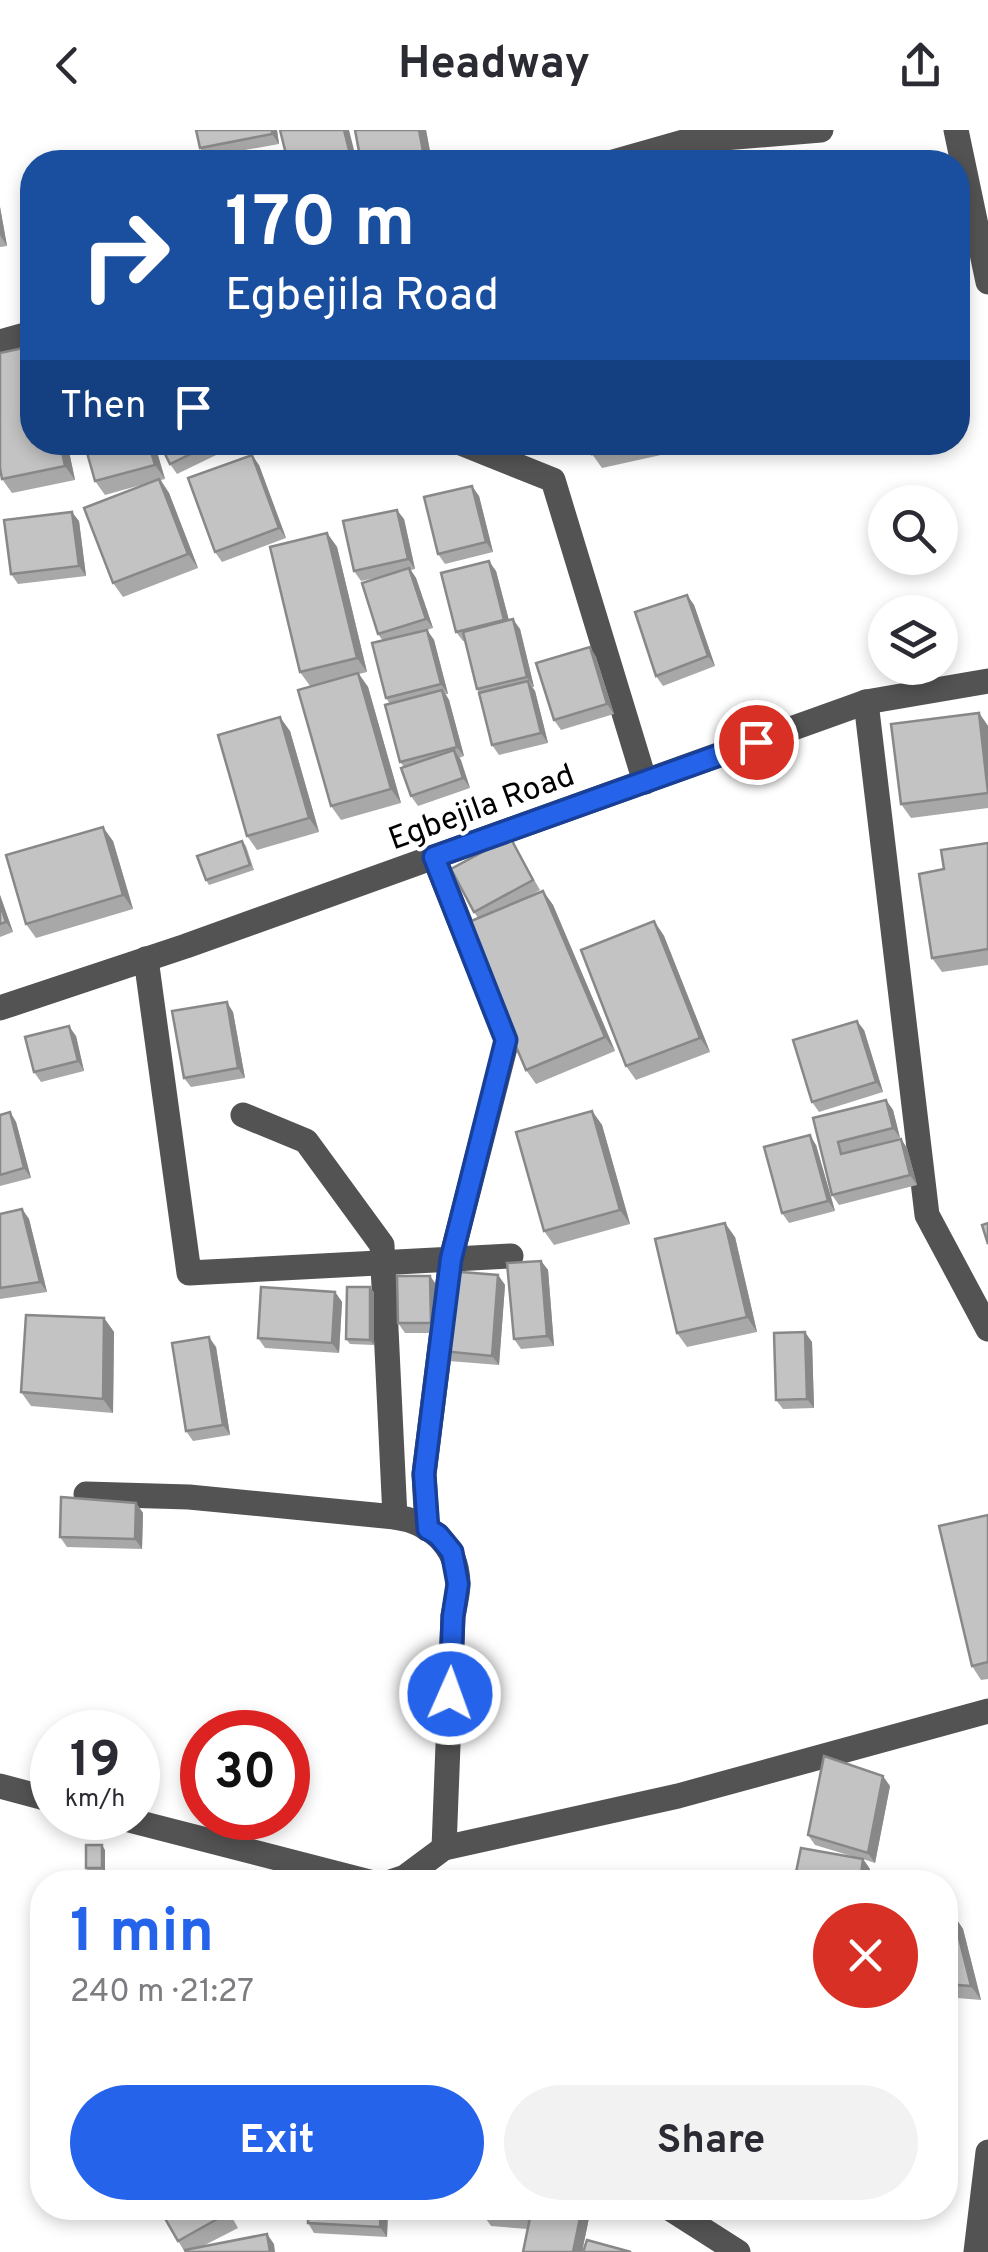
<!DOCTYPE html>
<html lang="en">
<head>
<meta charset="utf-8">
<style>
	:root { --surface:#fff; --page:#f2f2f3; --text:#2b2b33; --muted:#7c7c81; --accent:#2563eb }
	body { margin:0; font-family:Overpass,sans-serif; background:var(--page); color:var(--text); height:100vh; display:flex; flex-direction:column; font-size:38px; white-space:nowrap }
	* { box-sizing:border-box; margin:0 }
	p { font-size:32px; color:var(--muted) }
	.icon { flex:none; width:55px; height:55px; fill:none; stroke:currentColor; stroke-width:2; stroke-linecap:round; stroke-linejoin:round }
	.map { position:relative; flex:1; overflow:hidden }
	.sheet { position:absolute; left:30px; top:1740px; width:928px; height:350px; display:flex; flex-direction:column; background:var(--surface); border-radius:40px; box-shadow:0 5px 15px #0003 }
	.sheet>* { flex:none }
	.top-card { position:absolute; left:20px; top:20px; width:950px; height:305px; border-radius:40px; box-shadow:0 5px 15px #0003; background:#1a4fa0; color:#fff; overflow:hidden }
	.buttons { position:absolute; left:868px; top:355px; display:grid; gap:20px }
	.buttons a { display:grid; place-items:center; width:90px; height:90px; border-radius:50%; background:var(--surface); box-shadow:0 5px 15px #0003; font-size:50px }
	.speed { position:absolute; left:30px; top:1580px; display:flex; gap:20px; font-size:50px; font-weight:700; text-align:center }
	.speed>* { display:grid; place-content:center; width:130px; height:130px; border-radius:50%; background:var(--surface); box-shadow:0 5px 15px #0003; line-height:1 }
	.speed small { font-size:25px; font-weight:400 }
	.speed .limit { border:15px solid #d22; background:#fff; color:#111 }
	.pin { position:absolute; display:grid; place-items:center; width:85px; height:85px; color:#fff; margin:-42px; border:5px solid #fff; border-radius:50%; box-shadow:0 2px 10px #0007 }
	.me { position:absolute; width:110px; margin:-55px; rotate:2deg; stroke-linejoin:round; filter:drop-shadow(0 0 8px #0008) }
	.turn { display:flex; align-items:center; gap:35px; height:210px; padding:0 40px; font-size:45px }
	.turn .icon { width:130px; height:130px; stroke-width:2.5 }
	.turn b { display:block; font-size:70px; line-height:85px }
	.then { display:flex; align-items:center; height:95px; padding:0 40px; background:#0003; gap:20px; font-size:38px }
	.round { display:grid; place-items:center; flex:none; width:105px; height:105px; border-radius:52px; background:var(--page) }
	.overview { display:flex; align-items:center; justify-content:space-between; height:170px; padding:0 40px }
	h1 { font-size:60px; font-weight:700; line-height:75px; color:var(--accent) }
	.cta { display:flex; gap:20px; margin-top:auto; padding:20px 40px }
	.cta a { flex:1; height:115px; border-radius:60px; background:var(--accent); color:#fff; font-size:40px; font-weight:700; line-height:115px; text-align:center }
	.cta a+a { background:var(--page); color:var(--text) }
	header { display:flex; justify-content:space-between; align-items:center; height:130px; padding:0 40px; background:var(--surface); font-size:45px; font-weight:700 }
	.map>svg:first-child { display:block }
</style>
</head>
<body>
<header><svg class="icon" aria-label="back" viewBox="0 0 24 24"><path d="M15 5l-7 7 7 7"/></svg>Headway<svg class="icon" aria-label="share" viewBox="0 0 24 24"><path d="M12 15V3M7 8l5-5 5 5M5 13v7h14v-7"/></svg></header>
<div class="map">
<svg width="988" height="2122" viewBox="0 0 988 2122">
	<rect width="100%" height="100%" fill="#fff"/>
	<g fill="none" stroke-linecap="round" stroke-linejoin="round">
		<g stroke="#535353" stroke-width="25">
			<polyline points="956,0 988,152"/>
			<polyline points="613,32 687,11 821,0"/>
			<polyline points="0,212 32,203"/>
			<polyline points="458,312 553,350 645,652"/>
			<polyline points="866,572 927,1085 988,1199"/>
			<polyline points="146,829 189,1143 511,1126"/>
			<polyline points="0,878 186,816 866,572 988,551"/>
			<polyline points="243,985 306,1011 382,1115 395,1387"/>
			<path d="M86,1364L189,1367L395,1387C431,1392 457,1416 458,1453C458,1463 455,1476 453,1486L444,1718"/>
			<polyline points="427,1399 424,1344 451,1129 507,910 434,727"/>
			<polyline points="0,1656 52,1670"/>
			<polyline points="121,1688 370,1752"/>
			<polyline points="390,1752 405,1747 444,1718 678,1666 988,1581"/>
			<polyline points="669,2078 738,2122"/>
			<polyline points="976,2122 988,2022"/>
		</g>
	</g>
	<g fill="#a8a8a8">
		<polygon points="196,0 277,0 279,14 206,27 200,18"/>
		<polygon points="355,0 426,0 432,32 361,32"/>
		<polygon points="0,77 7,116 0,117"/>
		<polygon points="67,312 75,350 12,363 2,349"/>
		<polygon points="154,312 165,349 161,350 169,363 198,438 123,467 113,453 141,355 105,365 95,351"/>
		<polygon points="159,312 243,312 177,344 170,334"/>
		<polygon points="590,312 686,312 688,319 602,338 592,324"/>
		<polygon points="259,335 286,408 222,432 215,422"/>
		<polygon points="479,366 493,422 445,434 438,424"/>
		<polygon points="404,389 415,439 411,440 416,448 433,498 427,500 434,510 448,564 446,564 449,570 464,626 459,628 470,658 418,676 411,666 404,637 400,632 390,574 386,568 383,511 378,504 389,445 361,451 354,441"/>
		<polygon points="79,391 86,446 18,454 11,444"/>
		<polygon points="327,403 337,417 367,542 359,544 368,557 401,673 341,690 331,676 310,556 300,542"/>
		<polygon points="496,441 509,490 520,499 534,557 532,557 535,561 548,613 499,625 492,615 465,511 463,511 456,502"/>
		<polygon points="687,465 694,475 715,536 663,556 656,546"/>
		<polygon points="590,517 596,527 614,584 561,600 554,590"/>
		<polygon points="979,583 988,596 988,678 911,688 901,674"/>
		<polygon points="290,601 319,702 257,720 247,706"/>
		<polygon points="510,707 540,760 524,769 543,761 553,775 615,921 536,954 526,940 478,788 474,782"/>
		<polygon points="113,711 133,779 36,808 26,794"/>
		<polygon points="242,711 246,716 254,740 209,755 206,750"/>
		<polygon points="988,713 988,835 942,842 932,828 944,739"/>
		<polygon points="0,765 13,802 0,807"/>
		<polygon points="654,791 664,806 710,922 636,950 626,936"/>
		<polygon points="233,882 245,948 191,957 184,948"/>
		<polygon points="864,900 883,962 819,982 812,972"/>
		<polygon points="76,906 84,941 41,952 34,942"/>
		<polygon points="886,970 893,980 900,1008 845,1023 901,1009 907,1018 917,1055 839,1075 832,1065 813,988"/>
		<polygon points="592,981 602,995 630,1094 554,1115 544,1101"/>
		<polygon points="10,982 16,992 31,1048 0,1056 0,984"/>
		<polygon points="816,1015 835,1081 789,1093 782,1083"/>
		<polygon points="22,1079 29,1089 47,1162 0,1169 0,1084"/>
		<polygon points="735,1107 757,1202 687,1217 677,1203"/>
		<polygon points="541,1131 548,1140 554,1216 521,1219 514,1209"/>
		<polygon points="498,1145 505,1155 499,1235 449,1231 442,1221"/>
		<polygon points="430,1146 437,1156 438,1203 405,1203 398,1193"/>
		<polygon points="335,1162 342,1172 339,1223 265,1218 258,1208"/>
		<polygon points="374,1162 374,1215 350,1214 346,1209"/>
		<polygon points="104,1188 114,1202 113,1283 31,1276 21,1262"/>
		<polygon points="812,1212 814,1278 783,1279 776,1270"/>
		<polygon points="216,1217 230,1305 193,1311 186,1301"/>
		<polygon points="136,1373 143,1383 142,1419 67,1417 60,1407"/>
		<polygon points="988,1385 988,1549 981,1550 972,1536"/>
		<polygon points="890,1656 875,1733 863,1729 870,1739 861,1729 815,1715 808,1705"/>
		<polygon points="105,1720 105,1743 89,1743 86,1738"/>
		<polygon points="953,1784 963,1799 981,1870 945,1867 945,1785"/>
		<polygon points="227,2078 238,2098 203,2116 274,2114 185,2122 178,2111"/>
		<polygon points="388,2078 387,2107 314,2103 308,2093"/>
		<polygon points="484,2078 591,2078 582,2122 523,2122 528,2099 491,2096 484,2086"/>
	</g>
	<g fill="#888">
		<polygon points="272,0 277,0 279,14 272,4"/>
		<polygon points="344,0 349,0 357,32 352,32"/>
		<polygon points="419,0 426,0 432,32 423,21"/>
		<polygon points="0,77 7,116 0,105"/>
		<polygon points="60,312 67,312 75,350 65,336"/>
		<polygon points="148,312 154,312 165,349 155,335"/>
		<polygon points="252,325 259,335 286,408 279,398"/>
		<polygon points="159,349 169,363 198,438 188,424"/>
		<polygon points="472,356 479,366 493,422 486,412"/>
		<polygon points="397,380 404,389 415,439 408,429"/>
		<polygon points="72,382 79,391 86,446 79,436"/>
		<polygon points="327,403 337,417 367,542 357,528"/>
		<polygon points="489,431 496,441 511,499 504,490"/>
		<polygon points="409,438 416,448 433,498 426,489"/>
		<polygon points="687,465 694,475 715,536 708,526"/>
		<polygon points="513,489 520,499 534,557 527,547"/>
		<polygon points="427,500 434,510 448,564 441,554"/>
		<polygon points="590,517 596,527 614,584 607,574"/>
		<polygon points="358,543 368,557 401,673 391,659"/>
		<polygon points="528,551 535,561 548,613 541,603"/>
		<polygon points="442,560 449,570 464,626 457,617"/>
		<polygon points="979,583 988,596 988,656"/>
		<polygon points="280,587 290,601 319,702 309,688"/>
		<polygon points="454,620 461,630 470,658 463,648"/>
		<polygon points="103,697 113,711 133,779 123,765"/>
		<polygon points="543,761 553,775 615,921 605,907"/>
		<polygon points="0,765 13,802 6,792 0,774"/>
		<polygon points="654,791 664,806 710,922 700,908"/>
		<polygon points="227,872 233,882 245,948 238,938"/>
		<polygon points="857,891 864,900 883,962 876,952"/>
		<polygon points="69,896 76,906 84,941 78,931"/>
		<polygon points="886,970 893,980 900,1008 893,998"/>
		<polygon points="592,981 602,995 630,1094 620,1080"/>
		<polygon points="10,982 16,992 31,1048 24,1038"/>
		<polygon points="810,1005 816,1015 835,1081 828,1071"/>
		<polygon points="901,1009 907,1018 917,1055 910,1045"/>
		<polygon points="22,1079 29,1089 47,1162 40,1152"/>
		<polygon points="725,1093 735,1107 757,1202 747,1187"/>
		<polygon points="541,1131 548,1140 554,1216 547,1206"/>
		<polygon points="498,1145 505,1155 499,1235 492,1226"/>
		<polygon points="430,1146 437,1156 438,1203 431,1193"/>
		<polygon points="370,1157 374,1162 374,1215 370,1210"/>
		<polygon points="335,1162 342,1172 339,1223 332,1213"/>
		<polygon points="104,1188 114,1202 113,1283 103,1269"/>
		<polygon points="805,1202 812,1212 814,1278 807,1269"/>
		<polygon points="209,1207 216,1217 230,1305 223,1295"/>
		<polygon points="136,1373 143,1383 142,1419 135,1409"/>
		<polygon points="883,1646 890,1656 875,1733 868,1723"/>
		<polygon points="102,1715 105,1720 105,1743 102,1738"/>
		<polygon points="863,1729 870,1739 868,1752 860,1752"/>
		<polygon points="953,1784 963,1799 981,1870 971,1856"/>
		<polygon points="381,2078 388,2078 387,2107 380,2097"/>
		<polygon points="582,2078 591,2078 582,2122 573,2122"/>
		<polygon points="267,2104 274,2114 275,2122 270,2122"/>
	</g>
	<g fill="#c3c3c3" stroke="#888" stroke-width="2.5">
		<polygon points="196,0 272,0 272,4 200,18"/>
		<polygon points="280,0 344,0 352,32 288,32"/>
		<polygon points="355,0 419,0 423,21 361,32"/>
		<polygon points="238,28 276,29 276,32 239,32"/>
		<polygon points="32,216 32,312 60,312 65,336 2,349 0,338 0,223"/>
		<polygon points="84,312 148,312 155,335 95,351"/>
		<polygon points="159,312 215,312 170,334"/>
		<polygon points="590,312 644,312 592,324"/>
		<polygon points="252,325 279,398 215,422 188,348"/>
		<polygon points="159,349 188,424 113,453 84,378"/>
		<polygon points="472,356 486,412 438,424 424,367"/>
		<polygon points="397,380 408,429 354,441 343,391"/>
		<polygon points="72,382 79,436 11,444 4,390"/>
		<polygon points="327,403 357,528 300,542 270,417"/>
		<polygon points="489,431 504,490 456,502 441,443"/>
		<polygon points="409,438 426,489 378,504 362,453"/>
		<polygon points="687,465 708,526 656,546 635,482"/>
		<polygon points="513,489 527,547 477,559 463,502"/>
		<polygon points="427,500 441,554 386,568 372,513"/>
		<polygon points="590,517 607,574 554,590 536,533"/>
		<polygon points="358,543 391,659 331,676 298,560"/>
		<polygon points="528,551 541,603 492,615 479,563"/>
		<polygon points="442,560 457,617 400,632 385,575"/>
		<polygon points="979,583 988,663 901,674 891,594"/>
		<polygon points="280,587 309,688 247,706 218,605"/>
		<polygon points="454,620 463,648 411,666 401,638"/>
		<polygon points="103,697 123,765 26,794 6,725"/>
		<polygon points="510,707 533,750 474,782 451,739"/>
		<polygon points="242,711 250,735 206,750 197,726"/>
		<polygon points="988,713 988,819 932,828 919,744 944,739 941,720"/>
		<polygon points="543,761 605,907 526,940 464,794"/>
		<polygon points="0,774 6,792 0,794"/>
		<polygon points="654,791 700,908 626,936 581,820"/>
		<polygon points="227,872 238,938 184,948 172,881"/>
		<polygon points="857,891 876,952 812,972 793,910"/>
		<polygon points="69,896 78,931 34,942 25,907"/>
		<polygon points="886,970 893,998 838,1012 841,1024 901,1009 910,1045 832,1065 813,988"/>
		<polygon points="592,981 620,1080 544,1101 516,1002"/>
		<polygon points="10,982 24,1038 0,1045 0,985"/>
		<polygon points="810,1005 828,1071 782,1083 764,1017"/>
		<polygon points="22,1079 40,1152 0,1158 0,1084"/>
		<polygon points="725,1093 747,1187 677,1203 655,1109"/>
		<polygon points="988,1093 988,1114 982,1095"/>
		<polygon points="541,1131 547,1206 514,1209 507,1133"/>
		<polygon points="449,1141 498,1145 492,1226 442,1221"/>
		<polygon points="397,1146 430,1146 431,1193 398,1193"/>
		<polygon points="261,1157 335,1162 332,1213 258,1208"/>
		<polygon points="347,1157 370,1157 370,1210 346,1209"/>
		<polygon points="26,1185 104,1188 103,1269 21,1262"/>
		<polygon points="805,1202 807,1269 776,1270 774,1203"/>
		<polygon points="209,1207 223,1295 186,1301 172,1213"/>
		<polygon points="61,1367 136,1373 135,1409 60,1407"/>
		<polygon points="988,1385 988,1532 972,1536 939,1396"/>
		<polygon points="824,1626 883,1646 868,1723 808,1705"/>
		<rect x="86" y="1715" width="16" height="23"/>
		<polygon points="801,1718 863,1729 860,1752 794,1752"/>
		<polygon points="953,1784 971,1856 945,1854 945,1785"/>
		<polygon points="159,2078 224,2078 228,2083 178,2111"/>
		<polygon points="308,2078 381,2078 380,2097 308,2093"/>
		<polygon points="484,2078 528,2078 527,2089 484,2086"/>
		<polygon points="532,2078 582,2078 573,2122 523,2122"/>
		<polygon points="267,2104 270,2122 186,2122 185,2120"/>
		<polygon points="587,2110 631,2122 583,2122"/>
	</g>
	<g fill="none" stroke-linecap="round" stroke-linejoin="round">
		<g stroke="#184099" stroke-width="25">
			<polyline id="route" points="450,1564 453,1486 458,1454 452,1422 438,1405 428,1399 424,1344 451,1129 506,910 434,727 756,612"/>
		</g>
		<use href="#route" stroke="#2563eb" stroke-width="18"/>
	</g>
	<g text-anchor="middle" stroke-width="8" stroke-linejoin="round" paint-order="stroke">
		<g font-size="32" fill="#000" stroke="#fff">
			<text transform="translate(481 676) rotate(-20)" y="11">Egbejila Road</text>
		</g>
	</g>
</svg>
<div class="buttons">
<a><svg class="icon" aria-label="search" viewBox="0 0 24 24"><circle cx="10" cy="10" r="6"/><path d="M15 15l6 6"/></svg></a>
<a><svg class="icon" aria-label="layers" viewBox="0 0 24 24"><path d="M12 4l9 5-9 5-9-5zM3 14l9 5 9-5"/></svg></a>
</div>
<div class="speed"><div>19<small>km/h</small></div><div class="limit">30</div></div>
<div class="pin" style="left:756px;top:612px;background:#d93025"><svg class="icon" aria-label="arrive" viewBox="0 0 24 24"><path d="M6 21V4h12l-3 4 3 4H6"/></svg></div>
<svg class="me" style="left:450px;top:1564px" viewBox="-20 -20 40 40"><circle r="17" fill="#2563eb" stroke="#fff" stroke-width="3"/><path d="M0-11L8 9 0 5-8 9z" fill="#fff"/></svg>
<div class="top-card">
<div class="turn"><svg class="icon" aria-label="right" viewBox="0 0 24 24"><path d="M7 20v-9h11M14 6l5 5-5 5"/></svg><div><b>170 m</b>Egbejila Road</div></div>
<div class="then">Then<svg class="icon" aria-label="arrive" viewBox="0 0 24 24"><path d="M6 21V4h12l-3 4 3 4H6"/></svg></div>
</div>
<section class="sheet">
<div class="overview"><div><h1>1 min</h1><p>240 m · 21:27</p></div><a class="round" style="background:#d93025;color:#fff"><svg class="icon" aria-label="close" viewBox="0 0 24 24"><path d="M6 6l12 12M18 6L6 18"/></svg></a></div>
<div class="cta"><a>Exit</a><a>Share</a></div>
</section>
</div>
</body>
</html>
